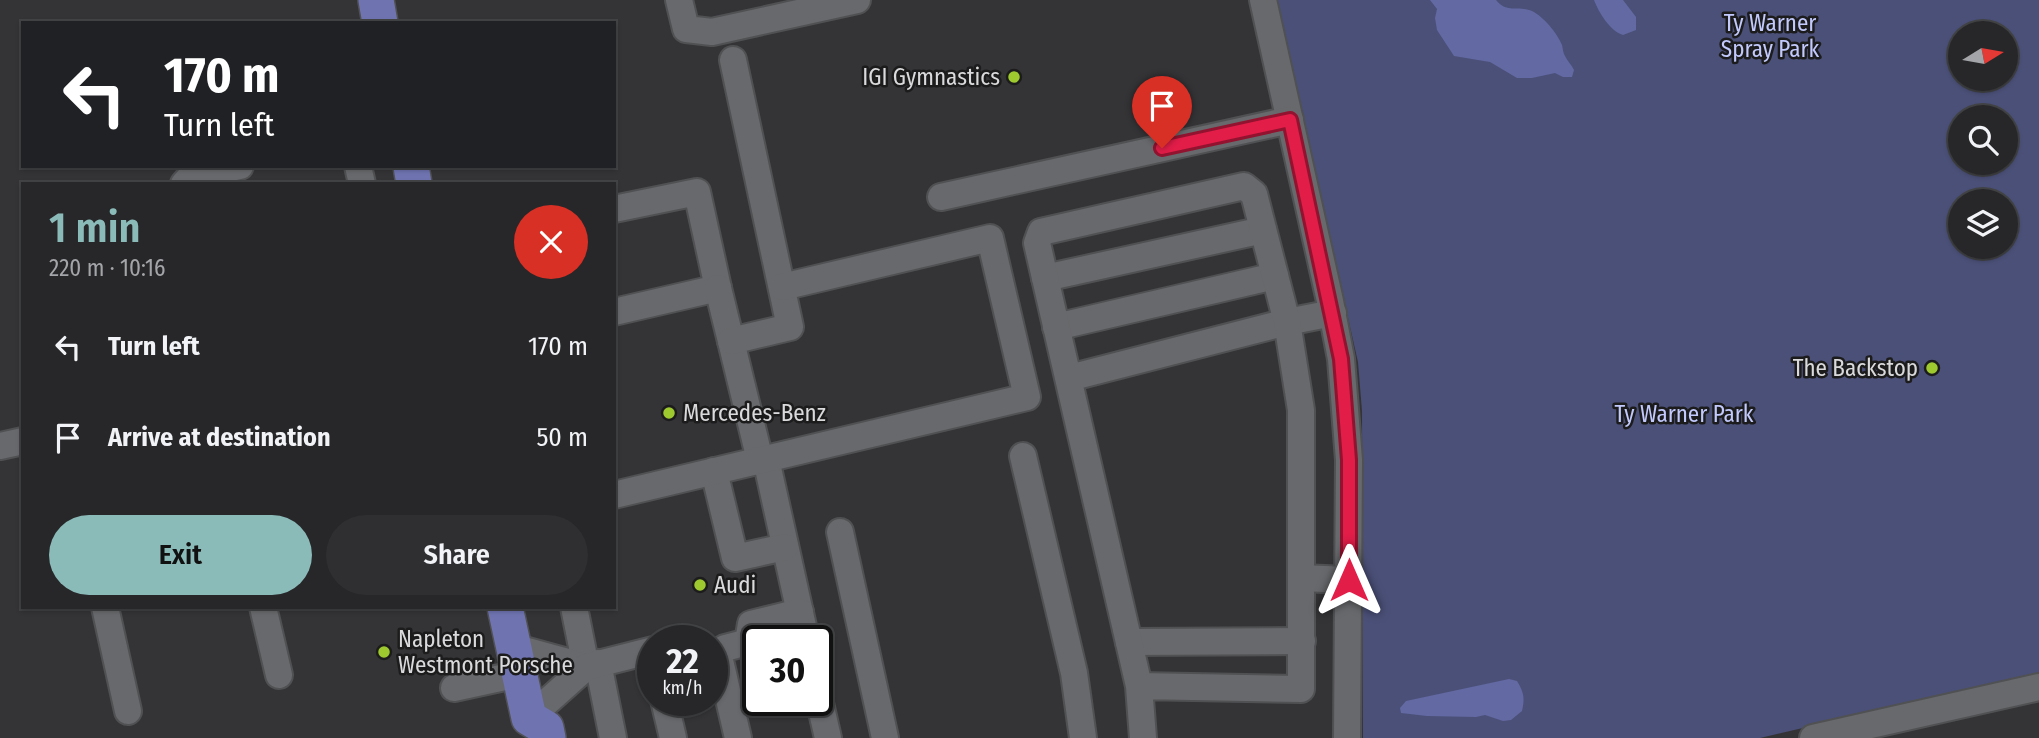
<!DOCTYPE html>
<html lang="en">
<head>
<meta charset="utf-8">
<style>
	:root { --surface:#272729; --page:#2f2f31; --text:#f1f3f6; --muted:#a4a5a8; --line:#434446; --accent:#8bbbb9 }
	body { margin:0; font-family:"Fira Sans Condensed",sans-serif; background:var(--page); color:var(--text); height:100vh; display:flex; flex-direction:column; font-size:26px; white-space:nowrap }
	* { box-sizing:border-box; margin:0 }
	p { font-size:23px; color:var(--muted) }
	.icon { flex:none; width:38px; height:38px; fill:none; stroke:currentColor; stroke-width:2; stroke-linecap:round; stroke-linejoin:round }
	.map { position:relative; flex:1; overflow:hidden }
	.drawer { position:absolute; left:21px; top:182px; width:595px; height:427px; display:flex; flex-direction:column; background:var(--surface); border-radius:0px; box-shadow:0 2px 5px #0004,0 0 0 2px var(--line) }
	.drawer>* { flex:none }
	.guide { position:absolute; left:21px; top:21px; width:595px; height:147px; border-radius:0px; box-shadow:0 2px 5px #0004,0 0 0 2px var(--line); background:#202124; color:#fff; overflow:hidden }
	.needle { width:46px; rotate:79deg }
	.buttons { position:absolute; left:1948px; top:21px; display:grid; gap:14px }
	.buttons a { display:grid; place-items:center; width:70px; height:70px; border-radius:50%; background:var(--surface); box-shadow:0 2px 5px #0004,0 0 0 2px var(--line); font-size:35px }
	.speed { position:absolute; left:637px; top:625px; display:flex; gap:14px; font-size:35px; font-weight:700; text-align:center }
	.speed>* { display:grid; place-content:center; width:91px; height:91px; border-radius:50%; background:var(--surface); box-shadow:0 2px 5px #0004,0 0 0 2px var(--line); line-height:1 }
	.speed small { font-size:18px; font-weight:400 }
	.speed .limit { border:4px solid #111; border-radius:10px; background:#fff; color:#111 }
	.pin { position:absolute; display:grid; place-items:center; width:60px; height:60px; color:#fff; margin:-72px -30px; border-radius:50% 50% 50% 0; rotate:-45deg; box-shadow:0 0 7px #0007 }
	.pin .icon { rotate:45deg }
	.me { position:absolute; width:77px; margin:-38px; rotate:0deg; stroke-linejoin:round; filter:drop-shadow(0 0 5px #0008) }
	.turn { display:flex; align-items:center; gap:24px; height:147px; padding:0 28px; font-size:32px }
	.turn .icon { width:91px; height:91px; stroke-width:2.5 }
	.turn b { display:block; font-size:49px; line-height:60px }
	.round { display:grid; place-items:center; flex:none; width:74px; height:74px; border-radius:37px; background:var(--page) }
	.headline { display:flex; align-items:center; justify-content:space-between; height:119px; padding:0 28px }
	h1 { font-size:42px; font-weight:600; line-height:52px; color:var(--accent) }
	.button { display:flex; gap:14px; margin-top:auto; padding:14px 28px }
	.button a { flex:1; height:80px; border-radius:42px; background:var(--accent); color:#111; font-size:28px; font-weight:600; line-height:80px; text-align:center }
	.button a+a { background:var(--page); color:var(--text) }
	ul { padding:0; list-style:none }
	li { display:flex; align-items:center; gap:21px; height:91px; padding:0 28px }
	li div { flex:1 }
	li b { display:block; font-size:26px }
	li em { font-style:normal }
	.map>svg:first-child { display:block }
</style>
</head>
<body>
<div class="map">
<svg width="2039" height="738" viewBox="0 0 2039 738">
	<rect width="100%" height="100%" fill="#343437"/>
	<path fill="#4b5078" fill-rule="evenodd" d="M1276,0H2039V673L1760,738H1363L1362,411L1358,362ZM1960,33H2006V79H1960ZM1960,117H2006V163H1960ZM1960,201H2006V247H1960Z"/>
	<g fill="#6369a2">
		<path d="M1430,0H1496C1507,14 1518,5 1532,11C1544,17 1557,33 1562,45C1563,49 1563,53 1565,56C1567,61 1572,65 1574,70L1572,77H1563L1555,73L1532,78H1517L1490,62L1454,56L1437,30L1435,18L1437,9Z"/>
		<path d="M1594,0H1623L1636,17V30L1623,35C1610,31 1599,13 1594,0Z"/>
		<path d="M1509,679L1517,681C1524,692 1525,699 1522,711L1511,720L1503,721L1485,715L1476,717L1427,716L1401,713L1400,708L1406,701Z"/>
	</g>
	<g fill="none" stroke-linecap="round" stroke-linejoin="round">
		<g stroke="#505153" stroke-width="30">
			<g id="minor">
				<polyline points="679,0 686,29 712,32 857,0"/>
				<polyline points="1263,0 1330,301 1341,359 1349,460 1347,738"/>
				<polyline points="358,166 362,184"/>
				<polyline points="184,184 191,176 240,166"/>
				<polyline points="941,197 1290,120"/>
				<polyline points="614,209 697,192 718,288 614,312"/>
				<polyline points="1045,278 1263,230"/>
				<polyline points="718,288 760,460"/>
				<polyline points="1056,327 1275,276"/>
				<polyline points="731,341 790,327 733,60"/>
				<polyline points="1069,378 1287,322 1333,313"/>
				<polyline points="0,446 23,441"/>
				<polyline points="1023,456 1074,673 1083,738"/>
				<polyline points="766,459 806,640"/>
				<polyline points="714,471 735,558 785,547"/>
				<polyline points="614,495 1027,397 990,238 782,287"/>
				<polyline points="840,532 885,738"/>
				<polyline points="1301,578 1348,580"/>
				<polyline points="105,607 128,711"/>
				<polyline points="263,607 279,675"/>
				<polyline points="574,607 586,667"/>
				<polyline points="1129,642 1302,641"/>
				<polyline points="513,647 586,667"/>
				<polyline points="598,663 613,738"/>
				<polyline points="1139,686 1301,689 1301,410 1287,322 1254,194 1244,186 1041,232 1037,243 1139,686 1143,738"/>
				<polyline points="454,688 519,674"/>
				<polyline points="817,690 828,738"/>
				<polyline points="664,700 673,738"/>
				<polyline points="529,718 586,667 653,650"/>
				<polyline points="738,738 718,652 725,648 748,642 751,624 800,612"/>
				<polyline points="1813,738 2039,687"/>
			</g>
		</g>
		<g stroke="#505153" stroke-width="38">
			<g id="major">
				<polyline points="376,0 380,23"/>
				<polyline points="411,166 414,184"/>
				<polyline points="505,607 529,718 546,728 548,738"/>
			</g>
		</g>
		<use href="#minor" stroke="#68696c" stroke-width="26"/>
		<use href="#major" stroke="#6f73b0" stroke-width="35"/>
	</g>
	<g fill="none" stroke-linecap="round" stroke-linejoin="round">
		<g stroke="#92132f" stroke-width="18">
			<polyline id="route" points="1162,148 1290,120 1341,359 1349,460 1349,580"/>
		</g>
		<use href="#route" stroke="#e11d48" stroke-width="12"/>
	</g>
	<g fill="#9eca2f" stroke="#1c1c1d" stroke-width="2.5">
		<circle cx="1014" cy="77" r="7"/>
		<circle cx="1932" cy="368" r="7"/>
		<circle cx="669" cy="413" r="7"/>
		<circle cx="700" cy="585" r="7"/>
		<circle cx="384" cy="652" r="7"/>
	</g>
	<g text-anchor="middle" stroke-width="5" stroke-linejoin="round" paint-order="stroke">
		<g font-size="23" fill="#c2c9fc" stroke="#1c1c1d">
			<text x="1770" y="31">Ty Warner<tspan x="1770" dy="26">Spray Park</tspan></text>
			<text x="1684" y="422">Ty Warner Park</text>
		</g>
		<g font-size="23" fill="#dadadc" stroke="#1c1c1d" text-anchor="start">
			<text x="1000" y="85" text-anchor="end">IGI Gymnastics</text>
			<text x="1918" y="376" text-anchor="end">The Backstop</text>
			<text x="683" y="421">Mercedes-Benz</text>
			<text x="714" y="593">Audi</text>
			<text x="398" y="647">Napleton<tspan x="398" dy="26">Westmont Porsche</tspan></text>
		</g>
	</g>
</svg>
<div class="buttons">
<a><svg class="needle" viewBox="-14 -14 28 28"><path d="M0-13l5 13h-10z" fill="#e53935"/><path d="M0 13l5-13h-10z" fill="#a4a5a8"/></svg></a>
<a><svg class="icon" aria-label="search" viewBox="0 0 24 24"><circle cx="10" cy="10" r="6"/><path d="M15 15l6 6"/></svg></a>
<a><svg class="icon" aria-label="layers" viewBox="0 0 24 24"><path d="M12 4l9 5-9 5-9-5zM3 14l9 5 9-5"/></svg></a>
</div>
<div class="speed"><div>22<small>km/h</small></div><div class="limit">30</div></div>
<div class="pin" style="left:1162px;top:148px;background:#d93025"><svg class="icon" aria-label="arrive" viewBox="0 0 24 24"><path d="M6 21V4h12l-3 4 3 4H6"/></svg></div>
<svg class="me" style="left:1349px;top:580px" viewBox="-20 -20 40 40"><path d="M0-17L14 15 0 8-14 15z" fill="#e11d48" stroke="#fff" stroke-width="4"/></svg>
<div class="guide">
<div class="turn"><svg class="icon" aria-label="left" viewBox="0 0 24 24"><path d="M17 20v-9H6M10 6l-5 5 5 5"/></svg><div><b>170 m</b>Turn left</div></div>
</div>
<section class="drawer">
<div class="headline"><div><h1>1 min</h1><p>220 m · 10:16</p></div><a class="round" style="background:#d93025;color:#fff"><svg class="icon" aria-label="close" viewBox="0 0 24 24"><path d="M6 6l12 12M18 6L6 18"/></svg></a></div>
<ul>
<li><svg class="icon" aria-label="left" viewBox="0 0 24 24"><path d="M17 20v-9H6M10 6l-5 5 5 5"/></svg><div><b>Turn left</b></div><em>170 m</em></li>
<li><svg class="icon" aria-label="arrive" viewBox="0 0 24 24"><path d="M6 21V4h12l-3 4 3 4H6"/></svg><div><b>Arrive at destination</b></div><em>50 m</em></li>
</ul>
<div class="button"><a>Exit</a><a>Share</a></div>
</section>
</div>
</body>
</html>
